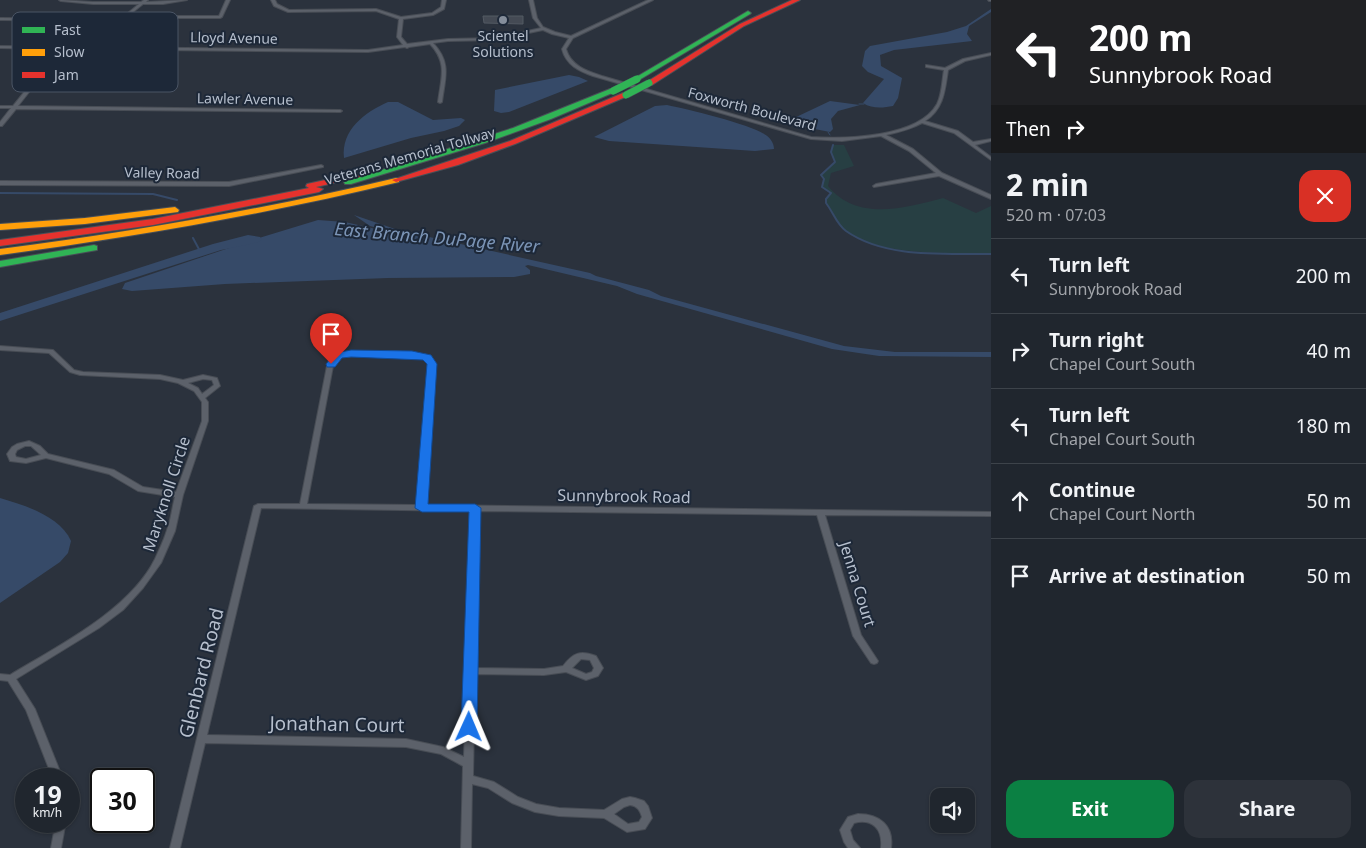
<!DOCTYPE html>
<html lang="en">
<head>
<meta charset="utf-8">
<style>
	:root { --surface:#20262e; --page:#2d323a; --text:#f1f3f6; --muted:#a2a5aa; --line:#3d434a; --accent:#0b8043 }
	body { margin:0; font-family:"Noto Sans",sans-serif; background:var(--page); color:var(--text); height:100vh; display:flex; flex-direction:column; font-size:19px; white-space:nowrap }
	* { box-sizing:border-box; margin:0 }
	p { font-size:16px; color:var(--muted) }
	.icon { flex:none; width:28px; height:28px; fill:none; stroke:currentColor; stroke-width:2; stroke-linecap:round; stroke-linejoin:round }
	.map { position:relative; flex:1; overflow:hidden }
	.drawer { display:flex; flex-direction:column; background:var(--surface); width:375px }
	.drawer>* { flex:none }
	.guide { background:#202124; color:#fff; overflow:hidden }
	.tools { position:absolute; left:930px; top:788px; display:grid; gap:10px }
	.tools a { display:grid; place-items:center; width:45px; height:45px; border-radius:10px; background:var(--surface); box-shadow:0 1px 4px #0004,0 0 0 1px var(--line); font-size:25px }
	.speed { position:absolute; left:15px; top:768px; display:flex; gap:10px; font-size:25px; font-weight:700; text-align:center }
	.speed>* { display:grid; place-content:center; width:65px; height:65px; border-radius:50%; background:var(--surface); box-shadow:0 1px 4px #0004,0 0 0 1px var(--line); line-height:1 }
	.speed small { font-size:12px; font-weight:400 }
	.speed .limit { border:2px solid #111; border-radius:8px; background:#fff; color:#111 }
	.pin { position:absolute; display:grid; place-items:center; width:42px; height:42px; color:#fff; margin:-51px -21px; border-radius:50% 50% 50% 0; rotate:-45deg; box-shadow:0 0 5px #0007 }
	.pin .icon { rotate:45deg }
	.me { position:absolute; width:55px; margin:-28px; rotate:1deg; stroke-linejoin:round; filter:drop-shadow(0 0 4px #0008) }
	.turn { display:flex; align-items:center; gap:18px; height:105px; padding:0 15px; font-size:22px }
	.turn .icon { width:65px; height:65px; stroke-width:2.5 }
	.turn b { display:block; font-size:35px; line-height:42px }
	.then { display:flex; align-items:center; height:48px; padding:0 15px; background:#0003; gap:10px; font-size:19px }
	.round { display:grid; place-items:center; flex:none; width:52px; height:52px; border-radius:15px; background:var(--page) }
	.summary { display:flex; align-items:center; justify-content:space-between; height:85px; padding:0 15px }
	h1 { font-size:30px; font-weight:700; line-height:38px }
	.action { display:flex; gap:10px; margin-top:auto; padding:10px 15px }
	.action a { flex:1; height:58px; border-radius:15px; background:var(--accent); color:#fff; font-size:20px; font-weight:700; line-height:58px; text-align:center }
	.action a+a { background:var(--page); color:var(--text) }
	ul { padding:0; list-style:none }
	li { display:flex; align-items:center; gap:15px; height:75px; padding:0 15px; border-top:1px solid var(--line) }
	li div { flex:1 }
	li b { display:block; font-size:19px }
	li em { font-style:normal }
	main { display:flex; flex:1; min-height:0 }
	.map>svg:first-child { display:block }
</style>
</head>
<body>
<main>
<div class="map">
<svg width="991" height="848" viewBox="0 0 991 848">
	<rect width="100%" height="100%" fill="#2b323d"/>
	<path fill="#273f43" d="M833,145H844L854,166L831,173L828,186C857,222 905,208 943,198L976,213L991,206V254C949,252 881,257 846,231C838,225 833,211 826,203V199L831,193L822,187L824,179L821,175L835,162L831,152Z"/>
	<g fill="#364a68">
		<path d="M991,9V12L969,26L967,34L972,41L894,50L880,55L881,66L902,78L898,98L893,106C883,108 872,109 863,103L884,79L868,72L862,66L865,51L870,46L947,32L966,26Z"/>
		<polygon points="569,75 579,77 588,81 509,112 501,113 494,111 495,90"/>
		<polygon points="830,101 860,105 838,111 831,119 833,129 830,132 789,124 792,119"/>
		<path d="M388,102H398L433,120L461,118L465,120L459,126L444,131L411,138L344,158C341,130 365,112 388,102Z"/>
		<path d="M667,105C687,109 749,124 764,134C770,137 774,143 774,149L755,151L609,141L594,137L655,106Z"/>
		<polygon points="354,215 398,230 590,273 596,276 649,290 661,296 844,346 895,352 991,352 991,357 879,356 832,349 637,294 617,286 528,265 525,266 530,270 530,274 514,277 388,278 225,284 132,291 122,289 125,283 131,281 217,252 229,248 240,239 259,238 318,220 345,222 420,239 370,226"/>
		<path d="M0,498C24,505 60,516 71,541L68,553L60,562L0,603Z"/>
	</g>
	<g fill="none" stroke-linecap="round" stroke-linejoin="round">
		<g stroke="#364a68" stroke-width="1">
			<polyline points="859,104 864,104"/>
			<polyline points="828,132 830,135"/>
		</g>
		<g stroke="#364a68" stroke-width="2">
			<path d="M833,145L831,152L835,162L821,175L824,179L822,187L831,193L826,199V203C833,212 837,225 846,231C886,259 945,253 991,254"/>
			<polyline points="0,193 153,194 177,200"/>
			<polyline points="193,238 201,253"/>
		</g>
		<path fill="#364a68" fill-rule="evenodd" d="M248,235L260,237L262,240C259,243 229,248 221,250L0,321V313L213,244Z"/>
	</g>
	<polygon fill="#444a54" stroke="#535a63" points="483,16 523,16 523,24 484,23"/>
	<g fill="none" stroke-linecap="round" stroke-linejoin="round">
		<g stroke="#484d55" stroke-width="2">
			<g id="street">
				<polygon points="59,0 93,2 141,2 144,0 148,0 146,2 187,0 163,4 143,4 128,16 219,16 226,0 230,0 222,17 220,18 123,18 116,21 0,20 0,18 115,19 128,13 139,4 93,4 61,1"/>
				<path d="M271,0H275L277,4L289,10L376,9L401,17L432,13L441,7L442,0H446L444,9L433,15L403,19L401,37L407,44L448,39L495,38L541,28L533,18L529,0H533L537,18L543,27L555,32L571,36L648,0H653L573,38L566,49C571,66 587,71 602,76L811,137C845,139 918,138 937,104C942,94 942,81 944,70L926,67V65L945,68L963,59L991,53V55L965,61L948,70C945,90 944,109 925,121L958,131L973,142L991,139V141L975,145L991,157V160L954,133L922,123C911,129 899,132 886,135L913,149L942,173L991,195V199L939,176L874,187L873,186L876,184L936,173L909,151L881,136L842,141L811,139L593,76C579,71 566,65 562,49L569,38L552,34L543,30L495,40L448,41L433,43C452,63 445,78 442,102L440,103L438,102C441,78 448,63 430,44L409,47L407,48L405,47L368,52L63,49L18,106L340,110L342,111L340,112L16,109L2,126H0V122L11,108H0V106H13L59,49L0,48V46L368,50L403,45L397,37L399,19L376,11L288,12L274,6Z"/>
				<polygon points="988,0 991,0 991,1 989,1"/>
				<polygon points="321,165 323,166 323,167 229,186 0,185 0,181 229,182"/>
				<path d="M0,346L53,350L74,370L83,372L160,375L183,380L203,375L217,378L220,386L205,398L208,402V421L183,495L175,531L161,563L143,588L123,610L99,628L16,679L35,709L63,779H53L26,710L8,681L0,680V674L10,675C58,646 130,610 155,559C159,550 164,540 167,530C171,520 172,508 175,497L138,491L109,474L46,458L26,463L10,461L7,454L12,447L17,444L29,441L40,446L48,454L114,470L143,487L176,492L202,421V402L194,391L178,383L160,379L80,375L70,372L49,353L0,350ZM203,379L212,380L214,385L202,394L198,388L188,383ZM25,446H31L41,455L26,459L16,457L15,454L17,450Z"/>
				<path d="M360,351H394L427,355L429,356L435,364L425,505L991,512V516L825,515L861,635L878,661L877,663L874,664L871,663L853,636L817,515L479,511L475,668L544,669L563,666C573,653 580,650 596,656L603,668L598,676L586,680L566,672L544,675L475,674L473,776L494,782L518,797L536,804L559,808L604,810L622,799L630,797L635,798L644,801L648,806L652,818L645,829L627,832L604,818L559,816L535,812L512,803L488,788L472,784L471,848H461L463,766L441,754L406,747L205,743L180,848H170L254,506L258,504H300L327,366L336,354ZM371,355H394L425,359L429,364L417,505L307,504L333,366L340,357ZM261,508L471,511L464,757L443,747L406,739L207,735ZM581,659L590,660L594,668L592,672L586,674L572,668ZM630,805C638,806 640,811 642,817L639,822L628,824L614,814L624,807Z"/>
				<path d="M858,814C880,814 894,826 891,848H881C883,830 873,818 854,823L850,830L853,840L860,848H848L844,842L840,830L848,817Z"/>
				<polygon points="56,821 66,821 61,848 51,848"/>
			</g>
		</g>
		<g stroke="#484f57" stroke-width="2">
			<g id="fast">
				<polygon points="748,11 751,13 750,14 639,80 633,79"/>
				<polygon points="610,89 617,91 551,119 485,143 351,184 345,184 344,182 513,128"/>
				<polygon points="94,245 97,246 97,250 0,267 0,261"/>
			</g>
		</g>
		<g stroke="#484f57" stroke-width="2">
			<g id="slow">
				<path d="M396,178H399V182C267,214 134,237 0,255V249C133,232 265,209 396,178Z"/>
				<polygon points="175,207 179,210 178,212 85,224 0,230 0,224 85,218"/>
			</g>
		</g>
		<g stroke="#484f57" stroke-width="2">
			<g id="jam">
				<polygon points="792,0 800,0 744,26 652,85 645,83 740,24"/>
				<polygon points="623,93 630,95 515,144 458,165 396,182 392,180 510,141"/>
				<polygon points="357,173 360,173 360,177 316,187 323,189 319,192 153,225 0,246 0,240 153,219 309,188 306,186 307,184"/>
			</g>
		</g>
		<use href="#street" fill="#5c616a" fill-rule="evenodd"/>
		<use href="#fast" fill="#30b455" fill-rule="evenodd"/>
		<use href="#slow" fill="#ff9f0a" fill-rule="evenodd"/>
		<use href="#jam" fill="#e5322d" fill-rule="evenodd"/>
		<g stroke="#484f57" stroke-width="8" stroke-linecap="butt">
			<g id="fast-bridge">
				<polyline points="613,91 637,79"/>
				<polyline points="626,95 649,83"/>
			</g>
		</g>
		<use href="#fast-bridge" stroke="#30b455" stroke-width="7"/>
	</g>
	<polygon fill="#1a73e8" stroke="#114b97" points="351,350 412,351 431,355 437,364 428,504 475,504 481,508 477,727 474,731 469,733 464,731 461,727 469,512 422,512 415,508 427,364 423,360 351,357 342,358 335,367 327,367 326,364 335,353"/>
	<circle fill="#858e9b" stroke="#1d2838" stroke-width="2" cx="503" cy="20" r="5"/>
	<g text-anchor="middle" stroke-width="4" stroke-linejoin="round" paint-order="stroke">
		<g font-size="14" fill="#b6bfcd" stroke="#1d2838">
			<text x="503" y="41">Scientel<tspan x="503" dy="16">Solutions</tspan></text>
		</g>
		<g font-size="14" fill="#b6bfcd" stroke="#1d2838">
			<text transform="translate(234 38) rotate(1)" y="5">Lloyd Avenue</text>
			<text transform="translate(245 99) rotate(1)" y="5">Lawler Avenue</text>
			<text transform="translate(752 109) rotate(15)" y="5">Foxworth Boulevard</text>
			<text transform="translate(410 156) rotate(-16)" y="5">Veterans Memorial Tollway</text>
			<text transform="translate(162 173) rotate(1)" y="5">Valley Road</text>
		</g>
		<g font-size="16" fill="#b6bfcd" stroke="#1d2838">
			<text transform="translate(166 494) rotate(-72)" y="6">Maryknoll Circle</text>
			<text transform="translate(624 496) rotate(1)" y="6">Sunnybrook Road</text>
			<text transform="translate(858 584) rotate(73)" y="6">Jenna Court</text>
		</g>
		<g font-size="18" font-style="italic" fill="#7b94b6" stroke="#1d2838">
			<text transform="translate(437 238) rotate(5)" y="6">East Branch DuPage River</text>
		</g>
		<g font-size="19" fill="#b6bfcd" stroke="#1d2838">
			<text transform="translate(201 673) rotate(-76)" y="7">Glenbard Road</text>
			<text transform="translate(337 724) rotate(1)" y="7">Jonathan Court</text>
		</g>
	</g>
	<rect x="12" y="12" width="166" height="80" rx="8" fill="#1d2838" stroke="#4b5565" stroke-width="1"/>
	<rect x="22" y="27" width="23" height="6" fill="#30b455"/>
	<rect x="22" y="49" width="23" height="7" fill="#ff9f0a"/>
	<rect x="22" y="72" width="23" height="6" fill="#e5322d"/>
	<g font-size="14" fill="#b6bfcd">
		<text x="54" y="35">Fast</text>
		<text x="54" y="57">Slow</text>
		<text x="54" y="80">Jam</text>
	</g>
</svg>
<div class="tools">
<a><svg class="icon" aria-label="sound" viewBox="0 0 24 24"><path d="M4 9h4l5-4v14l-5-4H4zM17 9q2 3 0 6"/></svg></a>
</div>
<div class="speed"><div>19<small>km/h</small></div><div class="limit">30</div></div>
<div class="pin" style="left:331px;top:364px;background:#d93025"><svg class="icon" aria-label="arrive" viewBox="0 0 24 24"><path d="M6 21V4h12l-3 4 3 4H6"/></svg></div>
<svg class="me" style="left:469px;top:727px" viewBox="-20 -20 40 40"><path d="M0-17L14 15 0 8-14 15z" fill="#1a73e8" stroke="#fff" stroke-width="4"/></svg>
</div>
<section class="drawer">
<div class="guide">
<div class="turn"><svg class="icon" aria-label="left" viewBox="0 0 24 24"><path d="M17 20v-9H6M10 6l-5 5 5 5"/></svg><div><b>200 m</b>Sunnybrook Road</div></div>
<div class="then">Then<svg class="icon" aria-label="right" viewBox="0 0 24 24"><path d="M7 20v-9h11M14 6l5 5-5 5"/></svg></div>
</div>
<div class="summary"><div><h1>2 min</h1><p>520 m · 07:03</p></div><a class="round" style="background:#d93025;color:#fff"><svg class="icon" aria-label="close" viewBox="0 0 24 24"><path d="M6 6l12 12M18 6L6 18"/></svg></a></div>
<ul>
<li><svg class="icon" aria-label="left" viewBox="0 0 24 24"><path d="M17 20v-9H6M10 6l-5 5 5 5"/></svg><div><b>Turn left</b><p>Sunnybrook Road</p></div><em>200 m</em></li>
<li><svg class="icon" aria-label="right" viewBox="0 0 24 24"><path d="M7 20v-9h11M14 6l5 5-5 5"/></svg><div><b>Turn right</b><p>Chapel Court South</p></div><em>40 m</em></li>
<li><svg class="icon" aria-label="left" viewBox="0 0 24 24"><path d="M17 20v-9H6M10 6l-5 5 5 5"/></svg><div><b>Turn left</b><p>Chapel Court South</p></div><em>180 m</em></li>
<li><svg class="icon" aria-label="ahead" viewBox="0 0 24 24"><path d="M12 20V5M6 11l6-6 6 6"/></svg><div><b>Continue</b><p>Chapel Court North</p></div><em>50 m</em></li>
<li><svg class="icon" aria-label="arrive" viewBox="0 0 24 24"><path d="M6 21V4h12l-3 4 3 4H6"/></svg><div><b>Arrive at destination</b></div><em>50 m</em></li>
</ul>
<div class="action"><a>Exit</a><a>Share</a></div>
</section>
</main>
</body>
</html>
